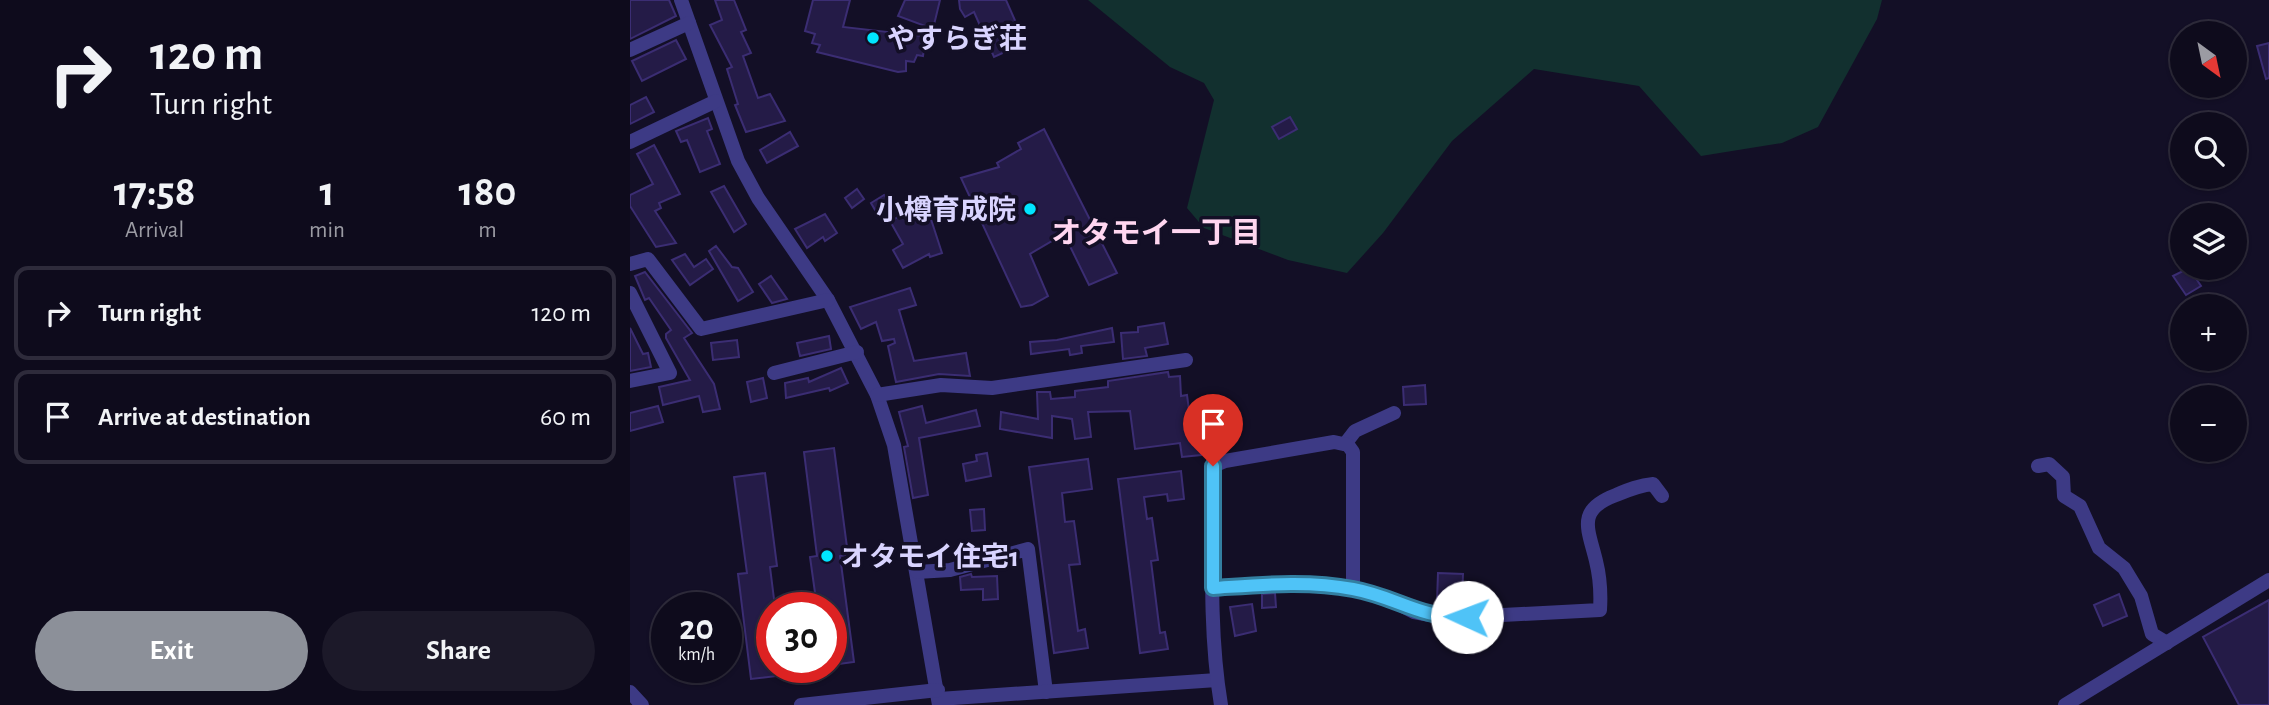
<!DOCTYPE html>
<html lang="en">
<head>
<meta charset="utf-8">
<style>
	:root { --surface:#0e0b1c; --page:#1c1929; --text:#f1f3f6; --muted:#9b9ba3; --line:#2e2b3b; --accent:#8c9099 }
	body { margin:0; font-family:"Alegreya Sans","Noto Sans JP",sans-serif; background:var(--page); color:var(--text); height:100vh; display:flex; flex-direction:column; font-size:26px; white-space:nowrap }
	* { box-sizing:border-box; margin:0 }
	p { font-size:23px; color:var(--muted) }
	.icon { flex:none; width:38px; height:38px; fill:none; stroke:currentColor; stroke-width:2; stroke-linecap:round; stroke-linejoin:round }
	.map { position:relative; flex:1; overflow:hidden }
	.sheet { display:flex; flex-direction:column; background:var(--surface); width:630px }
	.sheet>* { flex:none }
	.banner { background:#0e0b1c; color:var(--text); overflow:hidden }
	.needle { width:46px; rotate:147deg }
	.buttons { position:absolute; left:1540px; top:21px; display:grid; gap:14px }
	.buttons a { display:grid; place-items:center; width:77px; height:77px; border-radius:50%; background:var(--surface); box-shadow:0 2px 5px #0004,0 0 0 2px var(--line); font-size:35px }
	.speed { position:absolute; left:21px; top:592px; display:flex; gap:14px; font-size:35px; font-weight:700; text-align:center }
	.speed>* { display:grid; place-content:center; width:91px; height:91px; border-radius:50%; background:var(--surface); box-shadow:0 2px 5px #0004,0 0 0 2px var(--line); line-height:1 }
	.speed small { font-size:18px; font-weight:400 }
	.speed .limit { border:10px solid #d22; background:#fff; color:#111 }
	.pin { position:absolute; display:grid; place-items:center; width:60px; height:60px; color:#fff; margin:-72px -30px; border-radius:50% 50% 50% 0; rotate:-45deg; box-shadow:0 0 7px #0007 }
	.pin .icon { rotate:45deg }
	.me { position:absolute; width:77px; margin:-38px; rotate:272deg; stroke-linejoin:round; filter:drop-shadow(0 0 5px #0008) }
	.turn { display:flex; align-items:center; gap:24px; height:147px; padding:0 35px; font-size:32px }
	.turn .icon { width:91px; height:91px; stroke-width:2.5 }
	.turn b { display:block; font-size:49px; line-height:60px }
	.eta { display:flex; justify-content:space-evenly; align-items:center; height:119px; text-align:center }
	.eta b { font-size:42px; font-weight:700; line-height:49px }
	.primary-button { display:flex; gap:14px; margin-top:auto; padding:14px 35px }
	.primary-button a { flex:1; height:80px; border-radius:42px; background:var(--accent); color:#fff; font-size:28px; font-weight:700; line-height:80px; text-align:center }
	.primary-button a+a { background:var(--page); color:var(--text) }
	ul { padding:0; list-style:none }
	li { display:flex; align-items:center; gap:21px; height:94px; margin:0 14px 10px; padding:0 21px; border:4px solid var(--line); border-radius:14px }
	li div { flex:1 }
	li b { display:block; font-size:26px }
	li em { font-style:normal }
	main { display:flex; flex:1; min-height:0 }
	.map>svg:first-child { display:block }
</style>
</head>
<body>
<main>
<section class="sheet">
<div class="banner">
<div class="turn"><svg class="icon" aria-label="right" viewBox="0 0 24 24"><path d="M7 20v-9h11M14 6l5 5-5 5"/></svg><div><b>120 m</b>Turn right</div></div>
</div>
<div class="eta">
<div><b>17:58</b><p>Arrival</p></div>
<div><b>1</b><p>min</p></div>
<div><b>180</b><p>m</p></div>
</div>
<ul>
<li><svg class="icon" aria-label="right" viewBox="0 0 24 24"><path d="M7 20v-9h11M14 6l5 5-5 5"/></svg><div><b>Turn right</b></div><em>120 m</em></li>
<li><svg class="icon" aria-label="arrive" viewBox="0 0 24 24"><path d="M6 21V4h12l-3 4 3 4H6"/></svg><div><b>Arrive at destination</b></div><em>60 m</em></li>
</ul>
<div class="primary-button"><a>Exit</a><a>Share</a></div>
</section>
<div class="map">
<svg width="1639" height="705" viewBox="0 0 1639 705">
	<rect width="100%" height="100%" fill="#130f26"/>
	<polygon fill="#12302f" points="458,0 1252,0 1247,19 1188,127 1152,143 1071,156 1009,86 904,69 822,141 753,233 717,273 658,260 574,228 557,208 584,100 574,83 540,67"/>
	<g fill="#241b47" stroke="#3b2d73" stroke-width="2">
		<polygon points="0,0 39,0 46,16 0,39"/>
		<polygon points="85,0 104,0 116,30 111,32 121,53 113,56 128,98 140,94 155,121 116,132 105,105 108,104 97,69 102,67 80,25 92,20"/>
		<polygon points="183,0 220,0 213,27 302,37 299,50 294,49 293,56 287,55 284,62 276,61 276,71 268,72 187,52 190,45 182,43 185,34 175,31"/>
		<polygon points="275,0 310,0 303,29 268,16"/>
		<polygon points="329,0 376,0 395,43 364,57 344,12 335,17 330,9"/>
		<polygon points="46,40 56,59 12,81 2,61"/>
		<polygon points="1639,43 1639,78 1636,79 1627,46"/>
		<polygon points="16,97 24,112 0,124 0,105"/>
		<polygon points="660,117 667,129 649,139 642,127"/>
		<polygon points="78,118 82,129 77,131 90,164 70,172 57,140 51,142 46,131"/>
		<polygon points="414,129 487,273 459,285 434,234 400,254 418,296 402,305 391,307 331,178 369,167 367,163 391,149 388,143"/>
		<polygon points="160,132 168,146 137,163 130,150"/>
		<polygon points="24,145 50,194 29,203 31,208 25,211 46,243 26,247 0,206 0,195 23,184 7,154"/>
		<polygon points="94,186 116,224 104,232 81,192"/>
		<polygon points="227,189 234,199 222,208 215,198"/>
		<polygon points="254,195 262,206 248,215 241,203"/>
		<polygon points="298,210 312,253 300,257 299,254 273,268 263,250 273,244 260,221 274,214 276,218"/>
		<polygon points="195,214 207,233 195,241 193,237 177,248 165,229"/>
		<polygon points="86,246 102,267 108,268 123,292 108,301 79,251"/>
		<polygon points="55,254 64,267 76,259 83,269 60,285 42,260"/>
		<polygon points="1559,268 1571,286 1556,295 1543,276"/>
		<polygon points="15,272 62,333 54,338 84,384 90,409 73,412 69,396 33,405 29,387 60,380 36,338 36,334 41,330 19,298 15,300 5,276"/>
		<polygon points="141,276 157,299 142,303 129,284"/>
		<polygon points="280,288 286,305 269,310 284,361 336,353 340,376 309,374 266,382 258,346 265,343 264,339 252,341 246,322 231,329 220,307"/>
		<polygon points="534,323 538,344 515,348 517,356 493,359 491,333 508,332 508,327"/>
		<polygon points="0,328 13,354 18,353 21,367 0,371"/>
		<polygon points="482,328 484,342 451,346 452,353 440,355 439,349 401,354 400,342 427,340"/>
		<polygon points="199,336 201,349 170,356 167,343"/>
		<polygon points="107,340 109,357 83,360 81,343"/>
		<polygon points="211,368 218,383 200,391 199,388 156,398 155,383 178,378 179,382"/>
		<polygon points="538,372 539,377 550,376 551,396 557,395 562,432 568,431 571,455 552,457 550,443 505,449 500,411 458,412 461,437 445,439 442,419 422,416 422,438 370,429 371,412 408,419 407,392 420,392 421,399 445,397 445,391 478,387 478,381"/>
		<polygon points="133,378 137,398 121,402 117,382"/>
		<polygon points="795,385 796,404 774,405 773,387"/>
		<polygon points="28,406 33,422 0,431 0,413"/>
		<polygon points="292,406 296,423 346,410 350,426 289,438 298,495 283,498 274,447 278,446 269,412"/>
		<polygon points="204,448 218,555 210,556 224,662 201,665 201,607 187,607 180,557 187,556 174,452"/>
		<polygon points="357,453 361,476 336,481 333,464 347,461 346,455"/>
		<polygon points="458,459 462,489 432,493 435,522 444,521 450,564 439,565 448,631 455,629 458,648 424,653 399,467"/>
		<polygon points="551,471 554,499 538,501 537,494 514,497 517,519 522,518 528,560 521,561 530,633 535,632 538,649 510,653 488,479"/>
		<polygon points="135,473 147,566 140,567 145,607 142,607 142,667 163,667 164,674 121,679 108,574 117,573 104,477"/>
		<polygon points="354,509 355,530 342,531 340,510"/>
		<polygon points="808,573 833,574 832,602 807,601"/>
		<polygon points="341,574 342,577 367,576 368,599 353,600 353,589 331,590 330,577"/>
		<polygon points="645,593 646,607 632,608 632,594"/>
		<polygon points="1489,594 1497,616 1473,626 1464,605"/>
		<polygon points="1639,600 1639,705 1609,705 1573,637"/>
		<polygon points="622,604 626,631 605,636 600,607"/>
	</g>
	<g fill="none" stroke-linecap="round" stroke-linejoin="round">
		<g stroke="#3d3a85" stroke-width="14">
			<polyline points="51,0 108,161 128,198 198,300 247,395 264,445 309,705"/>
			<polyline points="0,50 59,23"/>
			<polyline points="0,142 86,101"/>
			<polyline points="0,264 18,259 71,329 198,300"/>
			<polyline points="0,293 40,373 0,381"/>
			<polyline points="144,373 227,352"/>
			<polyline points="247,395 311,385 362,388 556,360"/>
			<polyline points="715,444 725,431 764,413"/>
			<polyline points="1408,466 1419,464 1433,477 1434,496 1450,506 1469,548 1494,568 1511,596 1522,634 1537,643"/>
			<polyline points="287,572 320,570 398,549 416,692"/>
			<path d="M583,588L651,583L723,589L753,596L784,612L816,618L970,610C971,594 970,577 966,561C958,528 946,510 986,495C998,490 1010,485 1023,484L1032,496"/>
			<polyline points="0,692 12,705"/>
			<polyline points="309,699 587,680"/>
			<polyline points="171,705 308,690"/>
			<path d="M591,705C578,627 583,545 583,466L595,461L704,442L718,445L723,452V589"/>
			<polyline points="1435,705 1639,580"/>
		</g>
	</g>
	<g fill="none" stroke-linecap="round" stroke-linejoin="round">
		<g stroke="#337fa1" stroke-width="18">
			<path id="route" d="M583,466V588C629,585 677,580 723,589C767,597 790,619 837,617"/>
		</g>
		<use href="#route" stroke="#4fc3f7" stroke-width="12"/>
	</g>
	<g fill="#00e5ff" stroke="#130f26" stroke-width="2.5">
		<circle cx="243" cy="38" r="7"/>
		<circle cx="400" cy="209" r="7"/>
		<circle cx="197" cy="556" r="7"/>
	</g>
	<g text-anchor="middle" stroke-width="7" stroke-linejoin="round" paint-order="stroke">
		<g font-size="28" font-weight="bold" fill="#d9d4ff" stroke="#130f26" text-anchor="start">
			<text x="257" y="48">やすらぎ荘</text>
			<text x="386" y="219" text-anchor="end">小樽育成院</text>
			<text x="211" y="566">オタモイ住宅1</text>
		</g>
		<g font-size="30" font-weight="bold" fill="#ffd6f0" stroke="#130f26">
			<text x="526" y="243">オタモイ一丁目</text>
		</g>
	</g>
</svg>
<div class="buttons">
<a><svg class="needle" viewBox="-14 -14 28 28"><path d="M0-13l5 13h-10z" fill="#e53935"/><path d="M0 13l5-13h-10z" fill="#9b9ba3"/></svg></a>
<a><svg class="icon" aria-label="search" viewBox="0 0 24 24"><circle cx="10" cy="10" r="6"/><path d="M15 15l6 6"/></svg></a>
<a><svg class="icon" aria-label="layers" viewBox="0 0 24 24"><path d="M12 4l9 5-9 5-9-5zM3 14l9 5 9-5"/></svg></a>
<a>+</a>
<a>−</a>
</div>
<div class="speed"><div>20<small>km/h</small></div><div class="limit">30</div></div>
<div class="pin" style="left:583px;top:466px;background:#d93025"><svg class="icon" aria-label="arrive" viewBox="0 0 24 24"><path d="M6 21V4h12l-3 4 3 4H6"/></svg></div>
<svg class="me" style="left:837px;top:617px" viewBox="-20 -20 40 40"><circle r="19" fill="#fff"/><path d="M0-13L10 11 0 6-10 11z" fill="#4fc3f7"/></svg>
</div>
</main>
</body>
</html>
